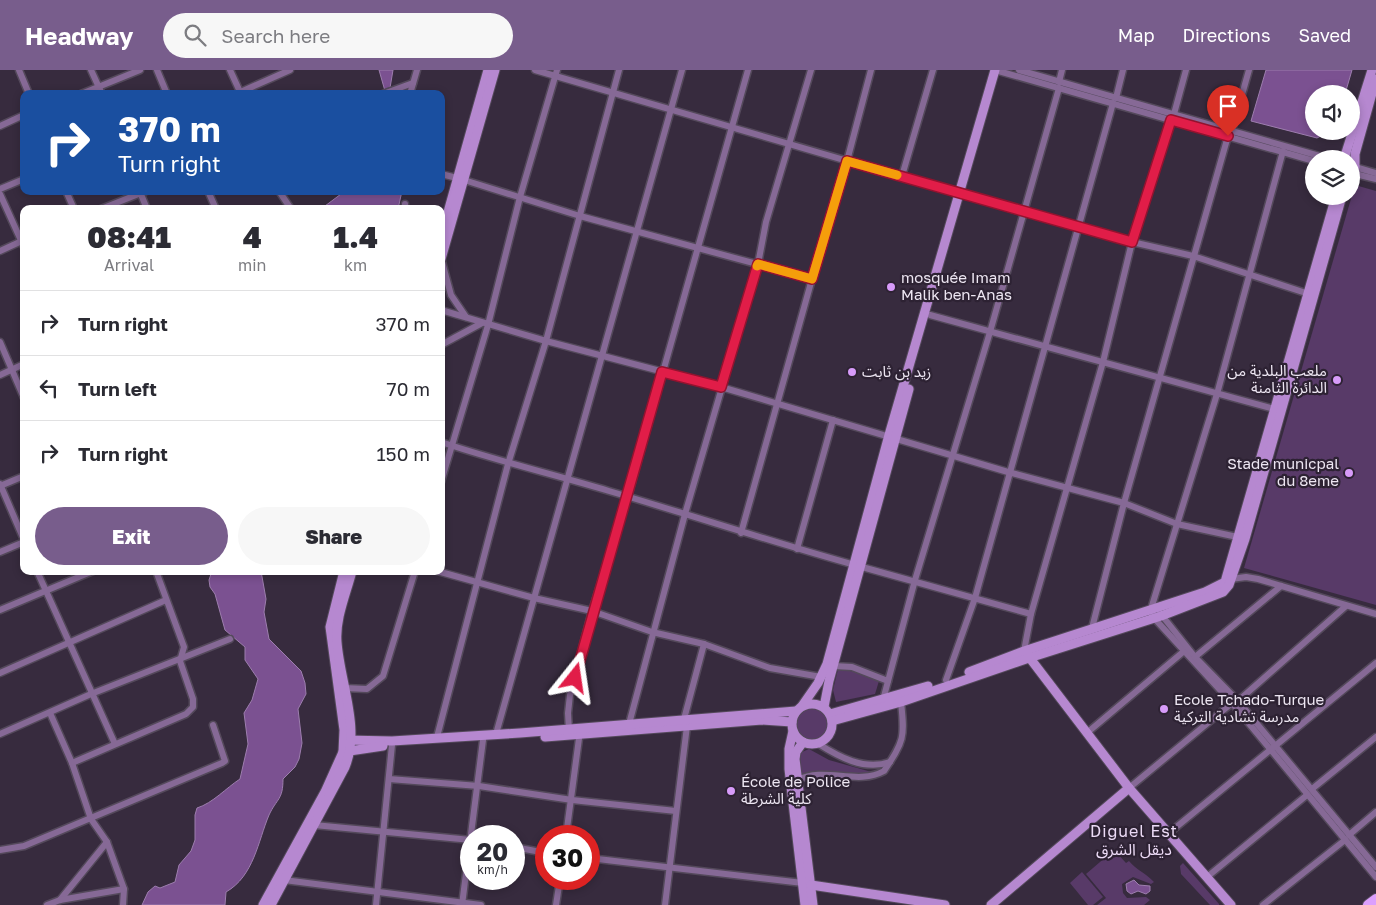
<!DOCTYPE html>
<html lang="en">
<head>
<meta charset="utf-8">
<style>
	:root { --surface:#fff; --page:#f7f7f7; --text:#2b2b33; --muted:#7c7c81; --line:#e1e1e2; --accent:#785d8c }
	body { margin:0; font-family:"Golos Text","Noto Sans Arabic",sans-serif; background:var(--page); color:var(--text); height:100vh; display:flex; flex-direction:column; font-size:19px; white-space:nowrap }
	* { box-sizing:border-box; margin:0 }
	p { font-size:16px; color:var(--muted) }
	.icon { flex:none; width:28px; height:28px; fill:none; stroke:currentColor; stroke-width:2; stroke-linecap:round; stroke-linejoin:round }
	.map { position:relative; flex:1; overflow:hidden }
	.side { position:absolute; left:20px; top:135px; width:425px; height:370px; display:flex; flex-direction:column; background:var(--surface); border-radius:10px; box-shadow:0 2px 8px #0003 }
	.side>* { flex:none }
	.top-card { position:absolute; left:20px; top:20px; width:425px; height:105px; border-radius:10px; box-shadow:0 2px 8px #0003; background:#1a4fa0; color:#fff; overflow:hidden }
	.controls { position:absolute; left:1305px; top:15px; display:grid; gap:10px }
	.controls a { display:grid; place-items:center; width:55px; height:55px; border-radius:50%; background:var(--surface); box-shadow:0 2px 8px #0003; font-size:25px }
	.speed { position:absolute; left:460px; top:755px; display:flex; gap:10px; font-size:25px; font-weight:700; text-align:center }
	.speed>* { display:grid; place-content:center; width:65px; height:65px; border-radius:50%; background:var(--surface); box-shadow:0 2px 8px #0003; line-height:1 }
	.speed small { font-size:12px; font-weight:400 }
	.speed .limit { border:8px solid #d22; background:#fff; color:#111 }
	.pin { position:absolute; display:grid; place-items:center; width:42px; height:42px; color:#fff; margin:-51px -21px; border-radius:50% 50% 50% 0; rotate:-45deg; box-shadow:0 0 5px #0007 }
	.pin .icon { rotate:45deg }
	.me { position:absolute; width:55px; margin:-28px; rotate:15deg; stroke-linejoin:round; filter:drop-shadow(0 0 4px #0008) }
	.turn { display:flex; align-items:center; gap:18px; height:105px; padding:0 15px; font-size:22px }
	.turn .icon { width:65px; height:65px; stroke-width:2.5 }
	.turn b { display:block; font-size:35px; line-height:42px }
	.eta { display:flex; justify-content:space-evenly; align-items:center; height:85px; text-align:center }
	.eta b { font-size:30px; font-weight:800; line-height:35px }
	.primary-button { display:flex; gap:10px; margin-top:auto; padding:10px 15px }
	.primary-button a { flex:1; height:58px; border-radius:30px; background:var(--accent); color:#fff; font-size:20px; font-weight:800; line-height:58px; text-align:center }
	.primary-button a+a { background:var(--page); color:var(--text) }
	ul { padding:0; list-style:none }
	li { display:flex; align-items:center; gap:15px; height:65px; padding:0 15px; border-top:1px solid var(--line) }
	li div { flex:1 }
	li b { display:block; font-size:19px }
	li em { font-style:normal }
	header { display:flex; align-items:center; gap:30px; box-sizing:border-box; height:70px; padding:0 25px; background:var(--accent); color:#fff }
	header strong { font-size:24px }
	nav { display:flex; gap:28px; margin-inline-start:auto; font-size:18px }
	.search { width:350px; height:45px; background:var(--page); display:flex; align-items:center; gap:12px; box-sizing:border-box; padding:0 18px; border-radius:28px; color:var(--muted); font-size:19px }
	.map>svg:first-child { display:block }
</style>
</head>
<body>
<header>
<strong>Headway</strong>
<div class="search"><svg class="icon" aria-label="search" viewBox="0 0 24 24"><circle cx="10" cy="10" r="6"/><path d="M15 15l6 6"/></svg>Search here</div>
<nav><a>Map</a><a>Directions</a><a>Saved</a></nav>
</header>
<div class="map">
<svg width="1376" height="835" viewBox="0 0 1376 835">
	<rect width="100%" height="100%" fill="#372b3e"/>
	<g fill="#583a68">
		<polygon points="1355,115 1376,121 1376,535 1244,498"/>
		<polygon points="838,599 856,602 879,611 875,624 836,632 833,620"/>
		<circle cx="813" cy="654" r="16"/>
		<polygon points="809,679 829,690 875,703 867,705 815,702 801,704 800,686 802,682"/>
		<path d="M1114,780L1126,793L1129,791C1136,800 1146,803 1154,812L1151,814L1133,807L1122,814L1123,823L1127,828L1146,827L1150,830L1144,835H1097L1106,828L1086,804Z"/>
		<polygon points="1183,793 1219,834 1219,835 1210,835 1181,804 1180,796"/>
		<polygon points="1082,802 1103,827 1093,835 1088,835 1070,813"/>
	</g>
	<g fill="#7b5191" stroke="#9d7eae">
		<polygon points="379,0 393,0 389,24 385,21"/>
		<polygon points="1266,0 1352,0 1345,24 1314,24 1314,61 1330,61 1317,68 1251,51"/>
		<polygon points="345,121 402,121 398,139 321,139"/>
		<path d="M212,501H261L266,529L264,542L269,569L301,601L305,613L306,624L298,639L302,673L299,689L295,697L283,709C283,730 277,728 269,745C258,771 254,806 226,822L225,835H142L148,822L155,816L160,818L175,812L179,795L191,781L195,770V745L197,738C213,733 226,718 240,709L248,674L244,643L252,630L258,609L245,590V577L225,560L215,524L210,517L209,510Z"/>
		<polygon points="1134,810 1139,815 1150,816 1150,821 1146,824 1138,821 1131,824 1127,821 1126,814"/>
	</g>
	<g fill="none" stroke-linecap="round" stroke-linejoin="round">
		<g stroke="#54495b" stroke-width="9">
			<g id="street">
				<polyline points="19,0 29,24"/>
				<polyline points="91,0 102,24"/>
				<polyline points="157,0 167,24"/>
				<polyline points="230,0 241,24"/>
				<polyline points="535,0 1023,142 1132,172 1193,186 1312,225"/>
				<polyline points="995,0 1314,91"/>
				<polyline points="1019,0 1330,89"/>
				<polyline points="1059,12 1062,0"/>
				<polyline points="81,24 140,0"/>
				<polyline points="236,24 290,0"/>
				<polyline points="383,24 413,13"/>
				<polyline points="410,24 417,0"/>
				<polyline points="1116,28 1123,0"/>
				<polyline points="1174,44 1186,0"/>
				<polyline points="0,56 24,45"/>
				<polyline points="1232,60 1249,0"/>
				<polyline points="1283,81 1217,324 1151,539 1154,548 1232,633 1376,807"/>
				<polyline points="1353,93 1355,97 1376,103"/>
				<polyline points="1351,103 1376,109"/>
				<polyline points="441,104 457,108"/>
				<polyline points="902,106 933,0"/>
				<polyline points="464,110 580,146 812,209 741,463"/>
				<polyline points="0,119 24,109"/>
				<polyline points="66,121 74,139"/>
				<polyline points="208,121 216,139"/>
				<polyline points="279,121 291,139"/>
				<polyline points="140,122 147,139"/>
				<polyline points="0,124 24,177"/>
				<polyline points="101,139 146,121"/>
				<polyline points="405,139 405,134"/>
				<polyline points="0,181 24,170"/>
				<polyline points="441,188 451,225 466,247"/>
				<polyline points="812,209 847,91 871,0"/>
				<polyline points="441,240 546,271 721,317 1008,402 1124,433 1177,454 1242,468"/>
				<polyline points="930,245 1278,340"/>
				<polyline points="0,272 24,328"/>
				<polyline points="441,275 482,253"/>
				<polyline points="0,305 24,294"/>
				<path d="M441,372C497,391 553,404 609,421C691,445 772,472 855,495"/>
				<polyline points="441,412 488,255 520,127 557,0"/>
				<polyline points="0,414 24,470"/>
				<polyline points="0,416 24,406"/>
				<polyline points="797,479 833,350"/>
				<polyline points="0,482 24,472"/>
				<polyline points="862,497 1031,544"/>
				<polyline points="37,501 115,674"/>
				<polyline points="437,501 534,528 592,541 652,562 704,574 770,598 821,607"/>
				<polyline points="1231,509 1246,507 1258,509 1376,544"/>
				<polyline points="0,540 93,501"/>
				<polyline points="1160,543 1195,587 1238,631 1376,797"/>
				<polyline points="1092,558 1124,433 1228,66"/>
				<polyline points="1024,581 1031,544 1103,292 1132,172 1171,50"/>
				<polyline points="1195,587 1281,516"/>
				<polyline points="834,596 852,597 888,611"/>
				<polyline points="0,603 166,530"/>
				<polyline points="946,610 975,528 1113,33"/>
				<polyline points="344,618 367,619 383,606 415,501"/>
				<polyline points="883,630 915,510 990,262 1059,18"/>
				<polyline points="1238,631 1346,536"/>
				<polyline points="50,643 72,693 91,749 107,772 124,819 123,835"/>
				<polyline points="684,649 704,574"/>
				<polyline points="629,654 685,444 758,194 766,152 811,0"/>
				<polyline points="569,661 568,643 570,625 592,541 628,426 748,0"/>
				<polyline points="1088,662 1183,582"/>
				<polyline points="0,664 91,624 230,569"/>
				<polyline points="496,664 682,0"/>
				<polyline points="437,667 508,394 546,271 619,0"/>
				<path d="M817,673C839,687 864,701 890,692"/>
				<polyline points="72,693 186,644 193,637 193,629 180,591 184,577 156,501"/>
				<polyline points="389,709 479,716 572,730 676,741"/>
				<path d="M798,710C825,696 857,716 884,701C904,671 905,668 901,632"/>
				<polyline points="1129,718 1232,633"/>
				<polyline points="1312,719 1376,667"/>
				<polyline points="314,755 471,770"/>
				<polyline points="1169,763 1376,593"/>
				<polyline points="1349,765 1376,742"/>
				<polyline points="566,766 580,661"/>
				<polyline points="514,777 546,783"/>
				<polyline points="0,780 24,776 222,693 225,691 213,655"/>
				<polyline points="589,788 803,813"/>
				<polyline points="1207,807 1307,725"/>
				<polyline points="284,810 481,835"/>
				<polyline points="60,830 107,772"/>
				<polyline points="47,835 60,830 124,819"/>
				<polyline points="376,835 392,675"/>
				<polyline points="462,835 483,670"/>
				<polyline points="556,835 560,809"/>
				<polyline points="665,835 687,656"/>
				<polyline points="1263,835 1345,770"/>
			</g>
		</g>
		<g stroke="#54495b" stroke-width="11">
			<g id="secondary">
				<polyline points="1344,89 1372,0"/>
				<polyline points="1351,105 1355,97 1355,84 1376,9"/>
				<polyline points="441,167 488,0"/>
				<polyline points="441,189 495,0"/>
				<polyline points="1026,583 1129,718 1231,835"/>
				<polyline points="969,602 1024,581 1205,522 1225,512 1336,126"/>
				<circle cx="812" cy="654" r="20"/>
				<polyline points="802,636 818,613 827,594 889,365 995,0"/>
				<polyline points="824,637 829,611 909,319"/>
				<polyline points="830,644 928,616"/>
				<polyline points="832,651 901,632 1029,588 1161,546 1223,522 1229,515 1245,469 1342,126"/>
				<polyline points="793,661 789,679 789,699 805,835"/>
				<polyline points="545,667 762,650 792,652"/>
				<polyline points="345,670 392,671 520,663 796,641"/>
				<polyline points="803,672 796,682 795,689 813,835"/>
				<polyline points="343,682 383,676"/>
				<polyline points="811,815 945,835"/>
				<polyline points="263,835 325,722 343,682 344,660 330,557 344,501"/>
				<path d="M271,835L345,697C361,658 340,613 337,572C335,549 346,524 352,501"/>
				<polyline points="991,835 1129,718"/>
			</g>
		</g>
		<g stroke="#54495b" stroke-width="12">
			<polyline id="primary" points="1368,835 1376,829"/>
		</g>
		<use href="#street" stroke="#866996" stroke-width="6"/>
		<use href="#secondary" stroke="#b688d0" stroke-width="9"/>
		<use href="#primary" stroke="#db9ffd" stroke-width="10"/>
	</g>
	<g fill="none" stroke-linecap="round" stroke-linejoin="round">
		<g stroke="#92132f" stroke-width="12">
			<polyline id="route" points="575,608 662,302 721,317 758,194 812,209 847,91 1132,172 1171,50 1228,66"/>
		</g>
		<use href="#route" stroke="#e11d48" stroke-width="9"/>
		<polyline stroke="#f59e0b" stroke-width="9" points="757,196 758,194 812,209 847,91 897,105"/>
	</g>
	<g fill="#d79bf9" stroke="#2d2233" stroke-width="2">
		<circle cx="891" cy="217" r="5"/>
		<circle cx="852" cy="302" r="5"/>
		<circle cx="1337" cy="310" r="5"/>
		<circle cx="1349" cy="403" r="5"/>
		<circle cx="1164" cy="639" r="5"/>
		<circle cx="731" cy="721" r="5"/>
	</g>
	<g text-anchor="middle" stroke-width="4.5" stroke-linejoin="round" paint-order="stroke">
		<g font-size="15" fill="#ede6f2" stroke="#2d2233" text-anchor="start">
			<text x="901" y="213">mosquée Imam<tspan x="901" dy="17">Malik ben-Anas</tspan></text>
			<text x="1327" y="306" text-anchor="end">ملعب البلدية من<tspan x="1327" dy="17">الدائرة الثامنة</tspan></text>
			<text x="862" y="307">زيد بن ثابت</text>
			<text x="1339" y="399" text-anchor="end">Stade municpal<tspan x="1339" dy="17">du 8eme</tspan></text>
			<text x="1174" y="635">Ecole Tchado-Turque<tspan x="1174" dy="17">مدرسة تشادية التركية</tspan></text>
			<text x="741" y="717">École de Police<tspan x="741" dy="17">كلية الشرطة</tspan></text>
		</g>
		<g font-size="16" letter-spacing="1" fill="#ecdbf6" stroke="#2d2233">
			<text x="1134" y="767">Diguel Est<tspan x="1134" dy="18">ديقل الشرق</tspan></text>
		</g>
	</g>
</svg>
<div class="controls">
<a><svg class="icon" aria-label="sound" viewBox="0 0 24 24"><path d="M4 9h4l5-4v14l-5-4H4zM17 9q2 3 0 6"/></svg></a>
<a><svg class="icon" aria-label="layers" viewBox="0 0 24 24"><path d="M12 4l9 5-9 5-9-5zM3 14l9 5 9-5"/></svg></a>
</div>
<div class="speed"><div>20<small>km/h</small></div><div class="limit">30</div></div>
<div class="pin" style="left:1228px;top:66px;background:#d93025"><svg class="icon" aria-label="arrive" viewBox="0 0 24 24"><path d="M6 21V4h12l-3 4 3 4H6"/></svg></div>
<svg class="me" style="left:575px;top:608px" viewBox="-20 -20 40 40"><path d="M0-17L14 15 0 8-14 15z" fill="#e11d48" stroke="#fff" stroke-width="4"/></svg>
<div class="top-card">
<div class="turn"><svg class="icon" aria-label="right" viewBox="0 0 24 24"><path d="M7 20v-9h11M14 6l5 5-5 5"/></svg><div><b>370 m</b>Turn right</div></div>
</div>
<section class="side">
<div class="eta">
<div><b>08:41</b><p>Arrival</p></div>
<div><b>4</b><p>min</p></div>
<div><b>1.4</b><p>km</p></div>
</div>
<ul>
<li><svg class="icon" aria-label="right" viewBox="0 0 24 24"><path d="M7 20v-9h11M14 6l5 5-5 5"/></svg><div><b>Turn right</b></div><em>370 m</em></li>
<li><svg class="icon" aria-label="left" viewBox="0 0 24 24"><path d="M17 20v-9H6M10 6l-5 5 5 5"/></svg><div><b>Turn left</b></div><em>70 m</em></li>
<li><svg class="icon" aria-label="right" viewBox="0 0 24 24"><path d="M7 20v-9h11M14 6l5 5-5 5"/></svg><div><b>Turn right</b></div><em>150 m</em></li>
</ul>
<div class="primary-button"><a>Exit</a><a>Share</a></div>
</section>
</div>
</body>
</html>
